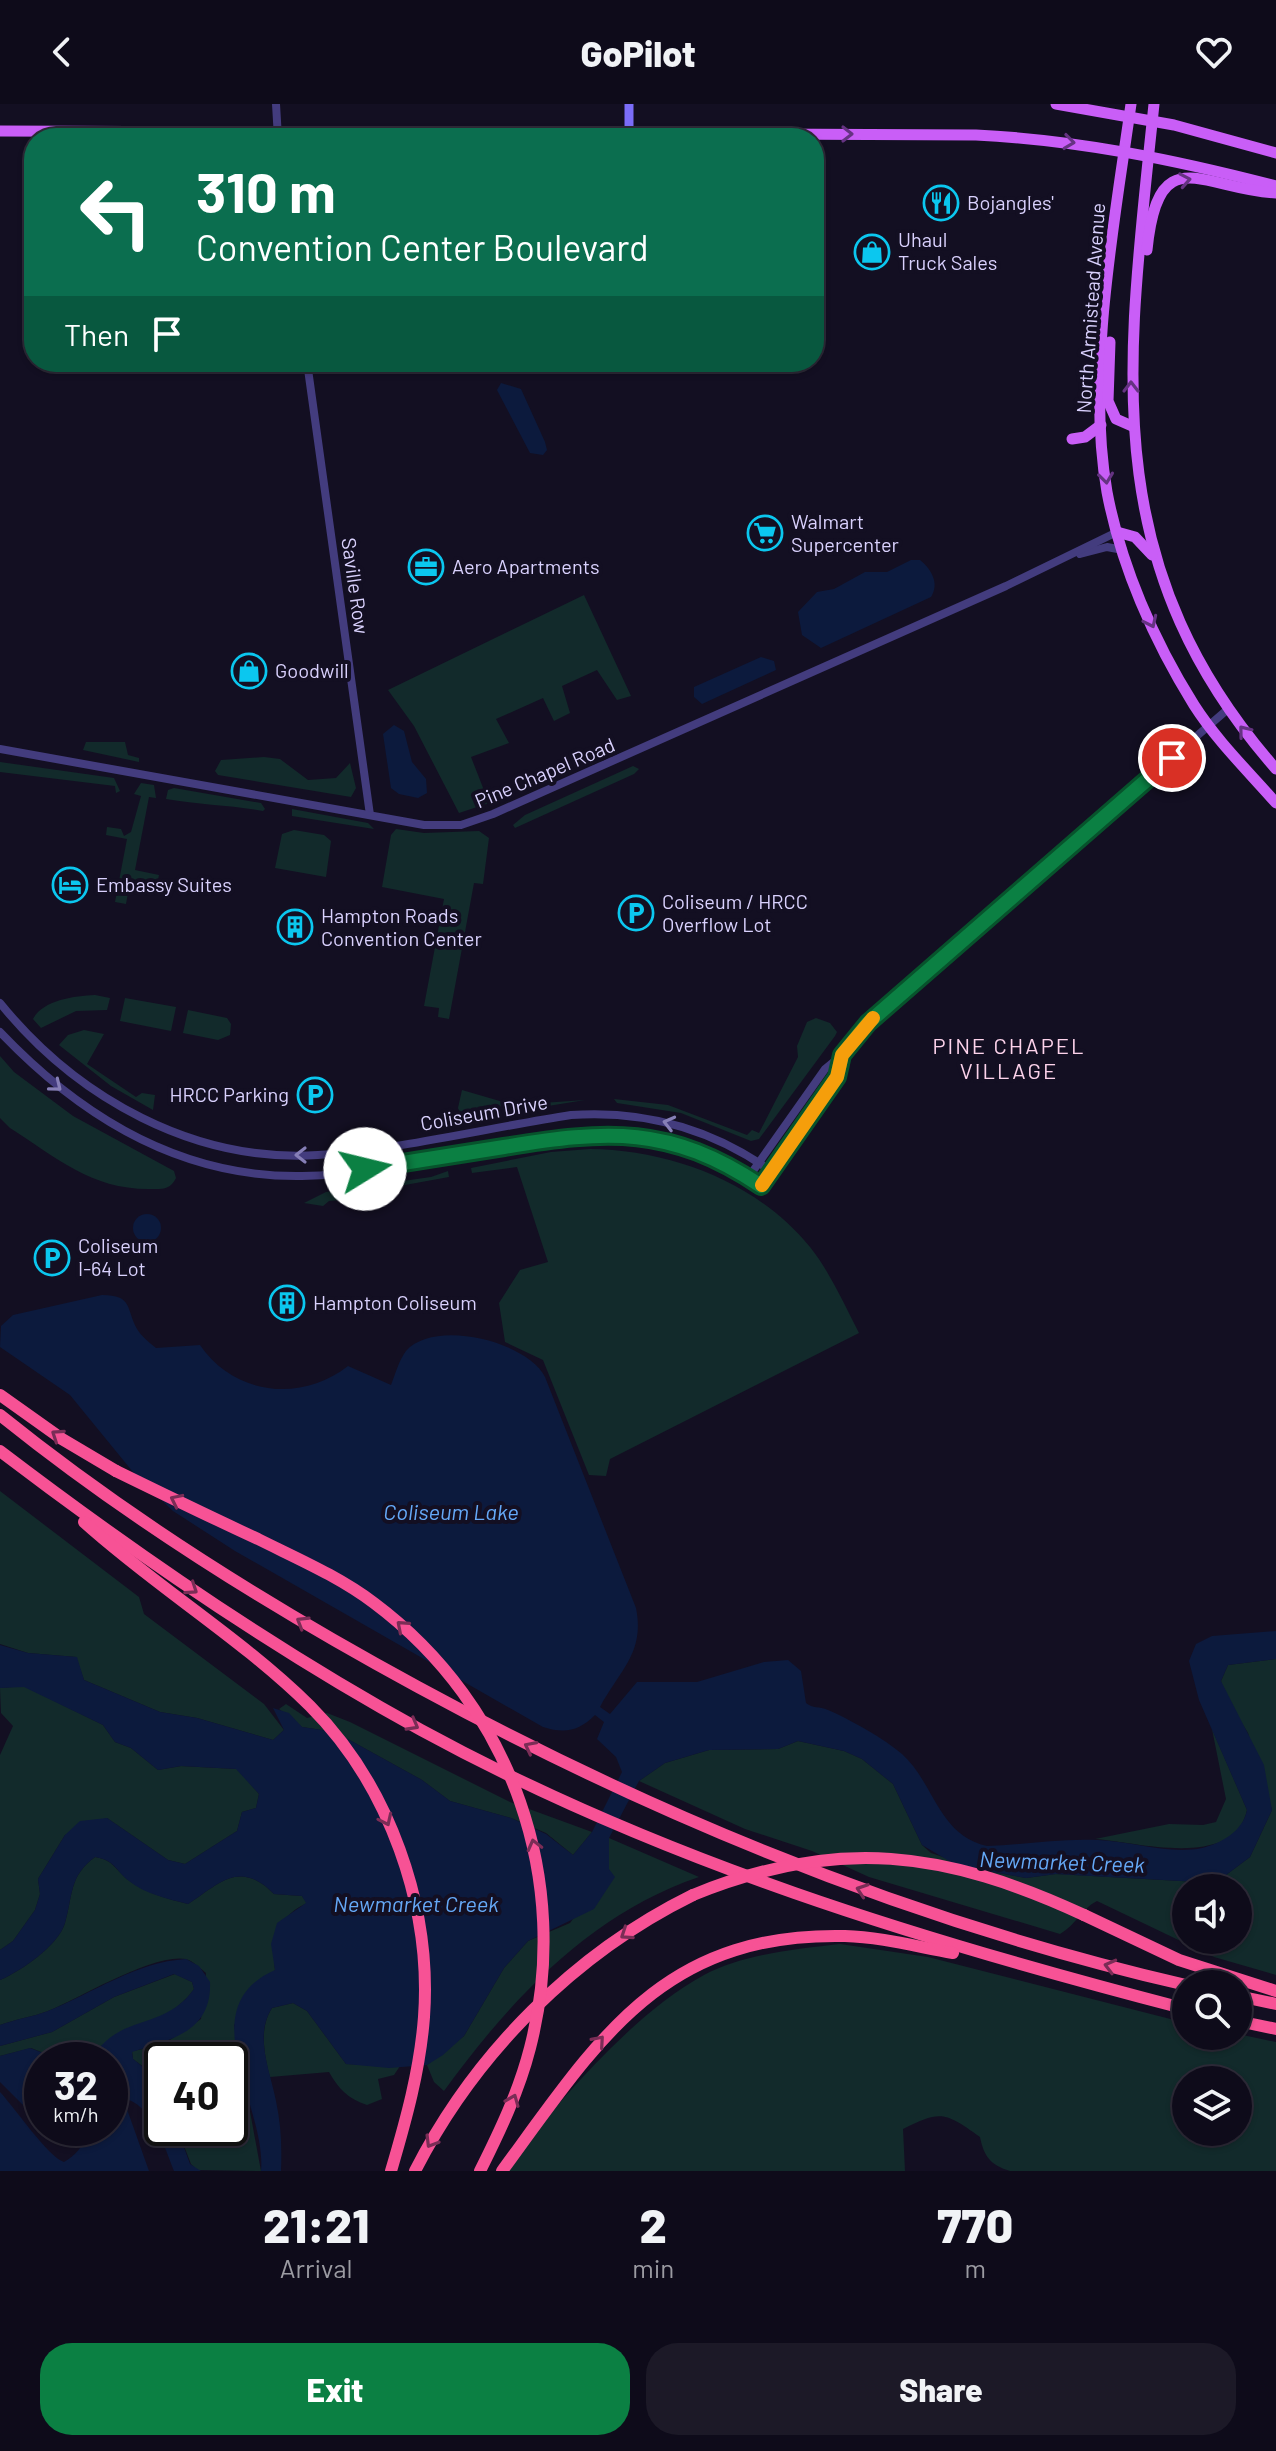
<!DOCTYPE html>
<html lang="en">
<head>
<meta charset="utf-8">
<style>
	:root { --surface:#0e0b1a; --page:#1c1927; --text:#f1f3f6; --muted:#9b9ba2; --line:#2e2b39; --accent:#0b8043 }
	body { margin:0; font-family:Barlow,sans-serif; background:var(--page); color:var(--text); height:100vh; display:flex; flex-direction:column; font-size:30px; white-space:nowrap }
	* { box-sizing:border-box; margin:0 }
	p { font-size:26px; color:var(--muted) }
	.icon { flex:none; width:44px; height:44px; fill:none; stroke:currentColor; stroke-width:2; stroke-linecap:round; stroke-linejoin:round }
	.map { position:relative; height:2067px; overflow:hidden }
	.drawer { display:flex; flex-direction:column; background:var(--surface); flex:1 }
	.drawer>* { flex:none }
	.guide { position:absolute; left:24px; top:24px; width:800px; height:244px; border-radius:32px; box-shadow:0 2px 6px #0004,0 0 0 2px var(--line); background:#0b6e4f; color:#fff; overflow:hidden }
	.controls { position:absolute; left:1172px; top:1770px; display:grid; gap:16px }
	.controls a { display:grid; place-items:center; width:80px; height:80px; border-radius:50%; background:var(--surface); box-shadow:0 2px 6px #0004,0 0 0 2px var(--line); font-size:40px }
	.speed { position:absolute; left:24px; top:1938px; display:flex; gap:16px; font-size:40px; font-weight:700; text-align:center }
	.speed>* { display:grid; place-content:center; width:104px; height:104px; border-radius:50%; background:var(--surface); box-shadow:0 2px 6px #0004,0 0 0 2px var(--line); line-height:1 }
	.speed small { font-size:20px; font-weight:400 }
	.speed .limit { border:4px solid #111; border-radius:12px; background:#fff; color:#111 }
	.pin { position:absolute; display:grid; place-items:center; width:68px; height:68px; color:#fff; margin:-34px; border:4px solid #fff; border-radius:50%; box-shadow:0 2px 8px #0007 }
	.me { position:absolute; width:88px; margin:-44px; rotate:81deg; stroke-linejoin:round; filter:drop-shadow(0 0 6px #0008) }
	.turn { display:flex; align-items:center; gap:28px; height:168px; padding:0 40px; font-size:36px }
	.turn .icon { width:104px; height:104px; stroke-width:2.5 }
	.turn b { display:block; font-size:56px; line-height:68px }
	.then { display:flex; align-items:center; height:76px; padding:0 40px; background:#0003; gap:16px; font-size:30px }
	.eta { display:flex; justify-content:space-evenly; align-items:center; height:136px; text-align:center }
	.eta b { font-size:48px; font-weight:800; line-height:56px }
	.primary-button { display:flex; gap:16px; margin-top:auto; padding:16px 40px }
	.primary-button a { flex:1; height:92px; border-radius:32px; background:var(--accent); color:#fff; font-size:32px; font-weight:800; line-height:92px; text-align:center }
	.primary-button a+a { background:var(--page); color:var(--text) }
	header { display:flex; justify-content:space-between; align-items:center; height:104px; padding:0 40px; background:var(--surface); font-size:36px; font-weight:800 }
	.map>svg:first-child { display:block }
</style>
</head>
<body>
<header><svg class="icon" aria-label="back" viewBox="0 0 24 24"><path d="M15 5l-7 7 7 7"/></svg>GoPilot<svg class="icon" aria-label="heart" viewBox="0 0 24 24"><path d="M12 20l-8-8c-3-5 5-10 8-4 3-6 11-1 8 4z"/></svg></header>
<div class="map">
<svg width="1276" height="2067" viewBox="0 0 1276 2067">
	<rect width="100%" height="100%" fill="#130f22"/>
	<g fill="#122a2b" fill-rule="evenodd">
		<polygon points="584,491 631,592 617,596 597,566 562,582 570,609 554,617 543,594 496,615 509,639 471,653 489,699 459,709 414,622 388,586"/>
		<polygon points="86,638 125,638 128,651 139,654 139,658 83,646"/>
		<polygon points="264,653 280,655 308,676 336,674 350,659 356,684 351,693 218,671 215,667 221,656"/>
		<polygon points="0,658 114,674 120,687 116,689 115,682 0,668"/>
		<polygon points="633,662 639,665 634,670 515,724 513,721 525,711"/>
		<polygon points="141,679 154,681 156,694 149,693 135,766 159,771 155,790 149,789 150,782 130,778 126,800 115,798 127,735 106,731 107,723 121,725 124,732 131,728 141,692 134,690"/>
		<path d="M174,684L261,699L265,705L263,707C230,701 200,701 166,695L168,686Z"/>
		<polygon points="292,705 368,719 374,725 292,712"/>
		<polygon points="396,725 424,729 479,727 489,734 483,780 474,779 449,915 438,913 439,904 424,902 444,795 382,783 391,731"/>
		<polygon points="294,726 324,731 331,737 326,773 275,764 282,730"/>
		<path d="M95,891L110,894L107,906L76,907L41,924L33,915C43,896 74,892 95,891Z"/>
		<polygon points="125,894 176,903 171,927 120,917"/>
		<polygon points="188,906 227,914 231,920 230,931 218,936 183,929"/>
		<polygon points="816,914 830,919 837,928 835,932 759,1035 751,1037 681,1009 617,999 614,995 668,1001 747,1031 752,1026 759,1029 798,953 797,942 807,918"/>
		<polygon points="84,926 104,930 87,960 136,993 142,989 155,991 153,1006 111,982 59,941 68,931"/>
		<path d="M0,952L14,968L73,1012L174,1067L176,1074C170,1086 163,1085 151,1085C92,1086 57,1054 10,1024L0,1014Z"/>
		<polygon points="462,986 513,1001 585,996 463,1016 458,1004"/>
		<path d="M590,1045C671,1046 757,1078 810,1143C830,1168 844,1200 859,1229L610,1355L606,1372L589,1371L543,1256L505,1238L499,1199L520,1166L548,1158L517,1063L472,1069L471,1064L551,1048Z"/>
		<polygon points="448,1067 449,1073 383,1085 378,1093 329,1097 323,1102 304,1099 326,1088 431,1073"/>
		<polygon points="0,1387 139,1493 144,1510 264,1600 284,1626 273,1636 197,1614 160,1608 84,1576 76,1553 28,1549 0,1540"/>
		<path d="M1276,1555V1871L1214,1853L1097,1797C1081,1805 1076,1821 1060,1830L869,1773L812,1747L745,1725L639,1677L665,1659L709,1646L778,1645L798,1637L844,1647L862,1655L893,1680L922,1741L931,1749L982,1766L1026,1774L1056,1770L1199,1778L1226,1771L1250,1753L1272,1706L1248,1629L1226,1594L1221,1577L1228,1561ZM1186,1784H1238V1836H1186Z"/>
		<polygon points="24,1582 103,1621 115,1638 131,1644 158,1666 181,1662 237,1665 259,1690 256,1704 242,1708 237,1727 185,1760 168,1756 107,1714 65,1731 38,1775 40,1790 35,1806 13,1837 0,1846 0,1651 13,1622 1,1609 0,1584"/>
		<polygon points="286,1600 307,1614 327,1609 350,1618 510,1698 592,1728 573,1751 546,1729 511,1714 450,1697 422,1676 335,1628 302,1623 279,1605"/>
		<path d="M1212,1625L1247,1706C1234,1766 1137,1738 1095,1735L1169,1720L1203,1721L1216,1718L1226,1695Z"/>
		<path d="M609,1734L699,1773C590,1810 510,1896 444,1987L434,1978L427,1961L464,1932L504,1864L528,1837L570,1819L609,1765Z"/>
		<path d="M95,1753C115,1756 116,1768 131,1778C149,1790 168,1795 188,1800C221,1778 240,1756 274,1790L302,1792L307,1799C277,1813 271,1835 275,1866L234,1921L261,2067L197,2066L191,2060L177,2024H230V1956H162V1986L153,1970L133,1955L132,1947L161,1942L201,1915L206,1869C200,1864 193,1857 186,1855C153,1849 80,1894 48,1907C32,1913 16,1915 0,1921V1876C21,1867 58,1842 65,1819C73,1791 69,1772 95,1753Z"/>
		<path d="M840,1840L928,1853L1186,1919V1932L1238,1930L1276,1938V2067H1010C991,2061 984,2053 980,2033C945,2008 941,2006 903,2025L905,2067H502C556,2002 629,1912 704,1871C743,1850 796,1845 840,1840ZM1186,1976H1238V2028H1186Z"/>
		<path d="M175,1870L192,1878L194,1885C172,1916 133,1924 101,1942L104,1956H61L31,1944L0,1952V1942L52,1928L114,1893Z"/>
		<path d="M293,1899L307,1907L346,1960L400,1962L394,1971L378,1975L382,1995L367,2001C348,1995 338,1984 329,1968L270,1973C264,1950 259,1924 272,1904Z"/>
	</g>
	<g fill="#0c1a3d">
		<polygon points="501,279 521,285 545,338 547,346 543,351 530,349 497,286"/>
		<path d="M911,456H920C931,465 940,479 931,493L821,544L802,531L798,508L817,488L834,485L865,468H887Z"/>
		<polygon points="761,553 774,557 776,566 702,600 694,593 694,583"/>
		<polygon points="394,621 404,627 412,658 426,675 427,689 418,694 399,690 391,684 383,630"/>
		<circle cx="147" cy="1124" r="14"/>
		<path d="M102,1191C133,1191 126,1205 137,1225C141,1232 150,1239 156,1244L200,1241C234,1291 301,1299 348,1262L391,1281C395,1271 399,1256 406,1247C435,1214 528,1238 545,1273L636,1504C645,1549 620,1566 600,1603L610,1610L637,1578H697L764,1558L788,1556L801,1567L806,1599C813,1605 819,1602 828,1606C849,1615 885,1635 902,1650C935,1680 938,1731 987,1742C1024,1741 1061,1734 1098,1736C1131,1737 1169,1751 1202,1744C1222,1739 1243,1727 1247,1706L1199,1596L1189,1557L1196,1540L1212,1532L1276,1527V1555L1228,1561L1221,1577L1264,1661L1272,1706L1250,1753L1226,1771L1199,1778L1056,1770L1026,1774L956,1761L922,1741L893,1680L862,1655L844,1647L798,1637L778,1645L709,1646L665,1659L639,1677L609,1734V1765L615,1773L594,1805L528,1837L504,1864L464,1932L443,1951L427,1961L389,1964L346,1960L307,1907L293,1899L272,1904C254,1932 270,1966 276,1997C281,2020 282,2043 281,2067H261C267,2002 189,1904 275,1866L271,1840L277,1819L306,1799L302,1792L274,1790C240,1756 221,1778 188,1800C169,1795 145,1790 129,1777C115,1766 115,1756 95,1753C69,1772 73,1791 65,1819C58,1842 21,1867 0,1876V1846L13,1837L35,1806L40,1790L38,1775L65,1731L80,1717L107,1714L168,1756L185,1760L237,1727L242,1708L256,1704L259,1690L236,1665L181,1662L158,1666L131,1644L115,1638L103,1621L24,1583L0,1584V1541L28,1549L77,1553L84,1576L160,1608L197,1614L273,1636L284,1626L273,1604L289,1609L302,1623L335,1628L422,1676L450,1697L511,1714L546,1730L573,1751L592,1728L622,1668L616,1653L597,1635L604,1618L595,1611C579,1627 565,1630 543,1623L235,1447L173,1407L137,1373L70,1291L0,1243L1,1222L13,1211Z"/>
		<path d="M186,1855L199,1862L210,1878C212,1928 170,1936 132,1948L133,1955C164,1979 162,1987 162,2024H177L190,2060L201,2067H174C165,2044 151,1999 123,1994L149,2067H0V1988C15,2004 48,2053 64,2058C75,2052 83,2042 88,2030L83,2024H110V1956H104L101,1942C128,1912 167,1923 194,1885L192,1878L174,1870L114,1893L52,1928L0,1942V1921C16,1915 32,1913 48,1907C93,1889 136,1858 186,1855Z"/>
		<polygon points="30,1944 61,1956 42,1956 42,2020 0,1978 0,1952"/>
	</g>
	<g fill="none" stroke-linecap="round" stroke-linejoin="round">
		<g stroke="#433c7e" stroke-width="8">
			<polyline points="276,0 278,34"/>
			<polyline points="307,258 370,711"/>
			<polyline points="1080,450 1107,443 1123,446"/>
			<polyline points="0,645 424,721 461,721 493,710 1006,482 1117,428"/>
			<path d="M0,899C77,994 194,1059 318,1051C403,1045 487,1024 571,1011C644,1006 712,1025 771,1067"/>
			<path d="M0,928C81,1013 181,1074 302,1072C467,1069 606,977 761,1082L837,973L842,951"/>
			<polyline points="748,1074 825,965 842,951 885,902 1228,605"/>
		</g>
		<polyline stroke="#7b6df8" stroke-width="9" points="629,30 629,0"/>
		<g stroke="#c95ef7" stroke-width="11">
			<polyline points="1056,0 1174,21 1276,49"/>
			<path d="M1131,0C1114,121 1086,267 1107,388C1121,462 1154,537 1194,601C1217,637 1248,667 1276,699"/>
			<path d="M1154,0C1128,254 1093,457 1276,665"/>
			<path d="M0,27L976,31C1079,36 1176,56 1276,82"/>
			<path d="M1147,146C1158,34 1202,85 1276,89"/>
			<polyline points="1110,238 1108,297 1116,315 1132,322"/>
			<polyline points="1072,335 1085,333 1101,321"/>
			<polyline points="1117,428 1135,433 1152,451"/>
		</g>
		<g stroke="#f75295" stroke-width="12">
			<polyline points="0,1291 62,1335 116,1367"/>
			<path d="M0,1311C129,1415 272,1504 418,1583C661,1715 916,1819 1186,1881"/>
			<path d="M0,1347C134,1449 273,1545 421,1626C661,1757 923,1837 1186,1905"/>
			<path d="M84,1418C156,1483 241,1534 310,1602C389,1681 432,1802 424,1913C420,1966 406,2016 391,2067"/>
			<polyline points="1084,1811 1179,1856 1276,1887"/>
			<polyline points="1238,1892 1276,1900"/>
			<polyline points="1238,1917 1276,1925"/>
			<path d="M415,2067C475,1949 575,1849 693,1791"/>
			<path d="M502,2067C598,1936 662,1828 845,1832C882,1833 918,1843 953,1849"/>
		</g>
		<g stroke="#f75295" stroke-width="12">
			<path d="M116,1367C163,1390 210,1413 258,1435C298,1455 338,1472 374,1499C512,1602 573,1777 530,1944C519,1987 500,2027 480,2067"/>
			<path d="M693,1791C837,1732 946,1747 1084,1811"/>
		</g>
	</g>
	<defs><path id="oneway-chevron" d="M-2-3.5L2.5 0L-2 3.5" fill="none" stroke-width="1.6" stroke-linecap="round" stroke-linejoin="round" transform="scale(2)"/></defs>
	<g stroke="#653382">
		<use href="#oneway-chevron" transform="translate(847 30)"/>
		<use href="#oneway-chevron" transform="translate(1069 38) rotate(7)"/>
		<use href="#oneway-chevron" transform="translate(1185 76) rotate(-10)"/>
		<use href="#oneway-chevron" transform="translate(1131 283) rotate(-90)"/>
		<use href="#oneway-chevron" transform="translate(1106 374) rotate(83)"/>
		<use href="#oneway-chevron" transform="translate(1151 518) rotate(65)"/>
		<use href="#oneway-chevron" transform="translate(1244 627) rotate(-129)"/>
	</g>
	<g stroke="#867fb7">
		<use href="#oneway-chevron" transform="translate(56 982) rotate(39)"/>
		<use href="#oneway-chevron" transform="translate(669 1019) rotate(-166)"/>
		<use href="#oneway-chevron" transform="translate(301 1051) rotate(180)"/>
	</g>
	<g stroke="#7a2d56">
		<use href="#oneway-chevron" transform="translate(57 1331) rotate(-146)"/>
		<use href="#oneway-chevron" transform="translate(176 1396) rotate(-154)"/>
		<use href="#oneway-chevron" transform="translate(192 1485) rotate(34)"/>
		<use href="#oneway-chevron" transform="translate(302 1518) rotate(-149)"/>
		<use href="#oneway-chevron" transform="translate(402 1522) rotate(-139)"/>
		<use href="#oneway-chevron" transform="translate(413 1621) rotate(29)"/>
		<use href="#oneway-chevron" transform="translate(530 1643) rotate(-153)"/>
		<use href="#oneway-chevron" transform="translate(386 1716) rotate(65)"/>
		<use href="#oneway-chevron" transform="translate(534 1741) rotate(-104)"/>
		<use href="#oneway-chevron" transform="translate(862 1786) rotate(-161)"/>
		<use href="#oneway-chevron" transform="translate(626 1830) rotate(146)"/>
		<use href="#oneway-chevron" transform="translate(1110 1862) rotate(-165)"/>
		<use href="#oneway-chevron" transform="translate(599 1937) rotate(-49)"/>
		<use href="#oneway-chevron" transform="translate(513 1996) rotate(-68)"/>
		<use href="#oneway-chevron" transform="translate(431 2038) rotate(121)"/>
	</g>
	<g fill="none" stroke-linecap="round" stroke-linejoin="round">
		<g stroke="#07532c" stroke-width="20">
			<path id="route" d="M365,1065C411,1058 457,1050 504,1043C607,1026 670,1021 761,1082L837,973L842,951L868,919L1172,654"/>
		</g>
		<use href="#route" stroke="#0b8043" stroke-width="14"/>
		<polyline stroke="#f59e0b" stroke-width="14" points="762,1081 837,973 842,951 873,914"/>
	</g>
	<defs>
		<g id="restaurant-ring" transform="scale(1.8)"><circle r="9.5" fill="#130f22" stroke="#0bc7ef" stroke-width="1.5"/><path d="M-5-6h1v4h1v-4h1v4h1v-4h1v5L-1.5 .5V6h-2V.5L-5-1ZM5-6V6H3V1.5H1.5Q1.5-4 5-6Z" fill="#0bc7ef"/></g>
		<g id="shop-ring" transform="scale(1.8)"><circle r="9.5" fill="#130f22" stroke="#0bc7ef" stroke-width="1.5"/><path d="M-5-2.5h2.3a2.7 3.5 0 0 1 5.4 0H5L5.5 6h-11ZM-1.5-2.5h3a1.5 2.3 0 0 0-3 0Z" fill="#0bc7ef"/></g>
		<g id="supermarket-ring" transform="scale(1.8)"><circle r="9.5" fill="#130f22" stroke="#0bc7ef" stroke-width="1.5"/><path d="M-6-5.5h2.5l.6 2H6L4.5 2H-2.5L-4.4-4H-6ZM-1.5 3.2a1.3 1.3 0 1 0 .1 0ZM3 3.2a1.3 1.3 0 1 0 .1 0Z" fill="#0bc7ef"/></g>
		<g id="office-ring" transform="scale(1.8)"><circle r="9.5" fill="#130f22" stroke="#0bc7ef" stroke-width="1.5"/><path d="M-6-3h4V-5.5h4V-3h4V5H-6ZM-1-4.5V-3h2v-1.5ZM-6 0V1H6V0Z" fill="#0bc7ef"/></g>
		<g id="hotel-ring" transform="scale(1.8)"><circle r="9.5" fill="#130f22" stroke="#0bc7ef" stroke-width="1.5"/><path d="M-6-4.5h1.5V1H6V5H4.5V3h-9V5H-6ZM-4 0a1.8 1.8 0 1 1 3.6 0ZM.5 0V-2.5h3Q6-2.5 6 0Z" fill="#0bc7ef"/></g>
		<g id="parking-ring" transform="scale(1.8)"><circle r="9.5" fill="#130f22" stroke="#0bc7ef" stroke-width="1.5"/><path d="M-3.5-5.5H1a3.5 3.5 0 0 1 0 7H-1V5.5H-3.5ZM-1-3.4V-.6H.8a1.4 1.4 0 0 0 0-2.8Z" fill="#0bc7ef"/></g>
		<g id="building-ring" transform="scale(1.8)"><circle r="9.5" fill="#130f22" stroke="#0bc7ef" stroke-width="1.5"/><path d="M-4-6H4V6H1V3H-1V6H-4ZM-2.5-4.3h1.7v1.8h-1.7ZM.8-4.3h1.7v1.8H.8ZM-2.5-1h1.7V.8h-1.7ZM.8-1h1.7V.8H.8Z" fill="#0bc7ef"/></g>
	</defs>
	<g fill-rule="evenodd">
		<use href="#restaurant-ring" x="941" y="99"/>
		<use href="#shop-ring" x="872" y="148"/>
		<use href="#supermarket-ring" x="765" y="429"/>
		<use href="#office-ring" x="426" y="463"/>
		<use href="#shop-ring" x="249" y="567"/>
		<use href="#hotel-ring" x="70" y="781"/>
		<use href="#parking-ring" x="636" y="809"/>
		<use href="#building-ring" x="295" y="823"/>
		<use href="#parking-ring" x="315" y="991"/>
		<use href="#parking-ring" x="52" y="1154"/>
		<use href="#building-ring" x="287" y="1199"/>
	</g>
	<g text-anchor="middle" stroke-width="8" stroke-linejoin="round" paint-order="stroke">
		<g font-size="20" fill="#d9d1fd" stroke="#130f22" text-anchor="start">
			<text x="967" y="106">Bojangles'</text>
			<text x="898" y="143">Uhaul<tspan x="898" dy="23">Truck Sales</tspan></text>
			<text x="791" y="425">Walmart<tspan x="791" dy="23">Supercenter</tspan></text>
			<text x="452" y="470">Aero Apartments</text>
			<text x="275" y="574">Goodwill</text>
			<text x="96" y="788">Embassy Suites</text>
			<text x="662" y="805">Coliseum / HRCC<tspan x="662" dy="23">Overflow Lot</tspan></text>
			<text x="321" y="819">Hampton Roads<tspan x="321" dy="23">Convention Center</tspan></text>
			<text x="289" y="998" text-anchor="end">HRCC Parking</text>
			<text x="78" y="1149">Coliseum<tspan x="78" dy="23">I-64 Lot</tspan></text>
			<text x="313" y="1206">Hampton Coliseum</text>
		</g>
		<g font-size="20" fill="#d9d1fd" stroke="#130f22">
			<text transform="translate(1091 204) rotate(-86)" y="7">North Armistead Avenue</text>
			<text transform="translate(355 482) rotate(82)" y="7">Saville Row</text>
			<text transform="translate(545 669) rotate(-23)" y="7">Pine Chapel Road</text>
			<text transform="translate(484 1009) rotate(-10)" y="7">Coliseum Drive</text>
		</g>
		<g font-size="22" letter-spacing="2" fill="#fdd3eb" stroke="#130f22">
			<text x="1009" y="950">PINE CHAPEL<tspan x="1009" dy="25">VILLAGE</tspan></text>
		</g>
		<g font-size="22" font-style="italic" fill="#65a9f8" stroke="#130f22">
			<text x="451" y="1416">Coliseum Lake</text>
			<text transform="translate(1062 1758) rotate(2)" y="8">Newmarket Creek</text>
			<text x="416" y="1808">Newmarket Creek</text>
		</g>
	</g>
</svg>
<div class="controls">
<a><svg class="icon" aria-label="sound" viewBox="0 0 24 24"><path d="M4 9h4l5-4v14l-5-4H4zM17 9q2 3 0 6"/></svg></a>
<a><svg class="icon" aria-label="search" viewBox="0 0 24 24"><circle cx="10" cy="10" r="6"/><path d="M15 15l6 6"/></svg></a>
<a><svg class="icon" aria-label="layers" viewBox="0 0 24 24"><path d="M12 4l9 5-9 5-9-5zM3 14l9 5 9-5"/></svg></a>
</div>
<div class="speed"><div>32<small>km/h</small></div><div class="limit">40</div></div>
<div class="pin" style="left:1172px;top:654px;background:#d93025"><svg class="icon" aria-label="arrive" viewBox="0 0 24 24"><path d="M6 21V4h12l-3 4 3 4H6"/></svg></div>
<svg class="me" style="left:365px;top:1065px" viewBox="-20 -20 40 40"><circle r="19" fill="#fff"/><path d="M0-13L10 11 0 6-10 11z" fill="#0b8043"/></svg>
<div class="guide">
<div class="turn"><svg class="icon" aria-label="left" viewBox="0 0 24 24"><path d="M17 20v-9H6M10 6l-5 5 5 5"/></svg><div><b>310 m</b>Convention Center Boulevard</div></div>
<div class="then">Then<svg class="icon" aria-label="arrive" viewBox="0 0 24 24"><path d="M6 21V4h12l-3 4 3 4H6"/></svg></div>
</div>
</div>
<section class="drawer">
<div class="eta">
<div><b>21:21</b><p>Arrival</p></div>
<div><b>2</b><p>min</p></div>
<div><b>770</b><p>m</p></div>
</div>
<div class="primary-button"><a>Exit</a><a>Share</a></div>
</section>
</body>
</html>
